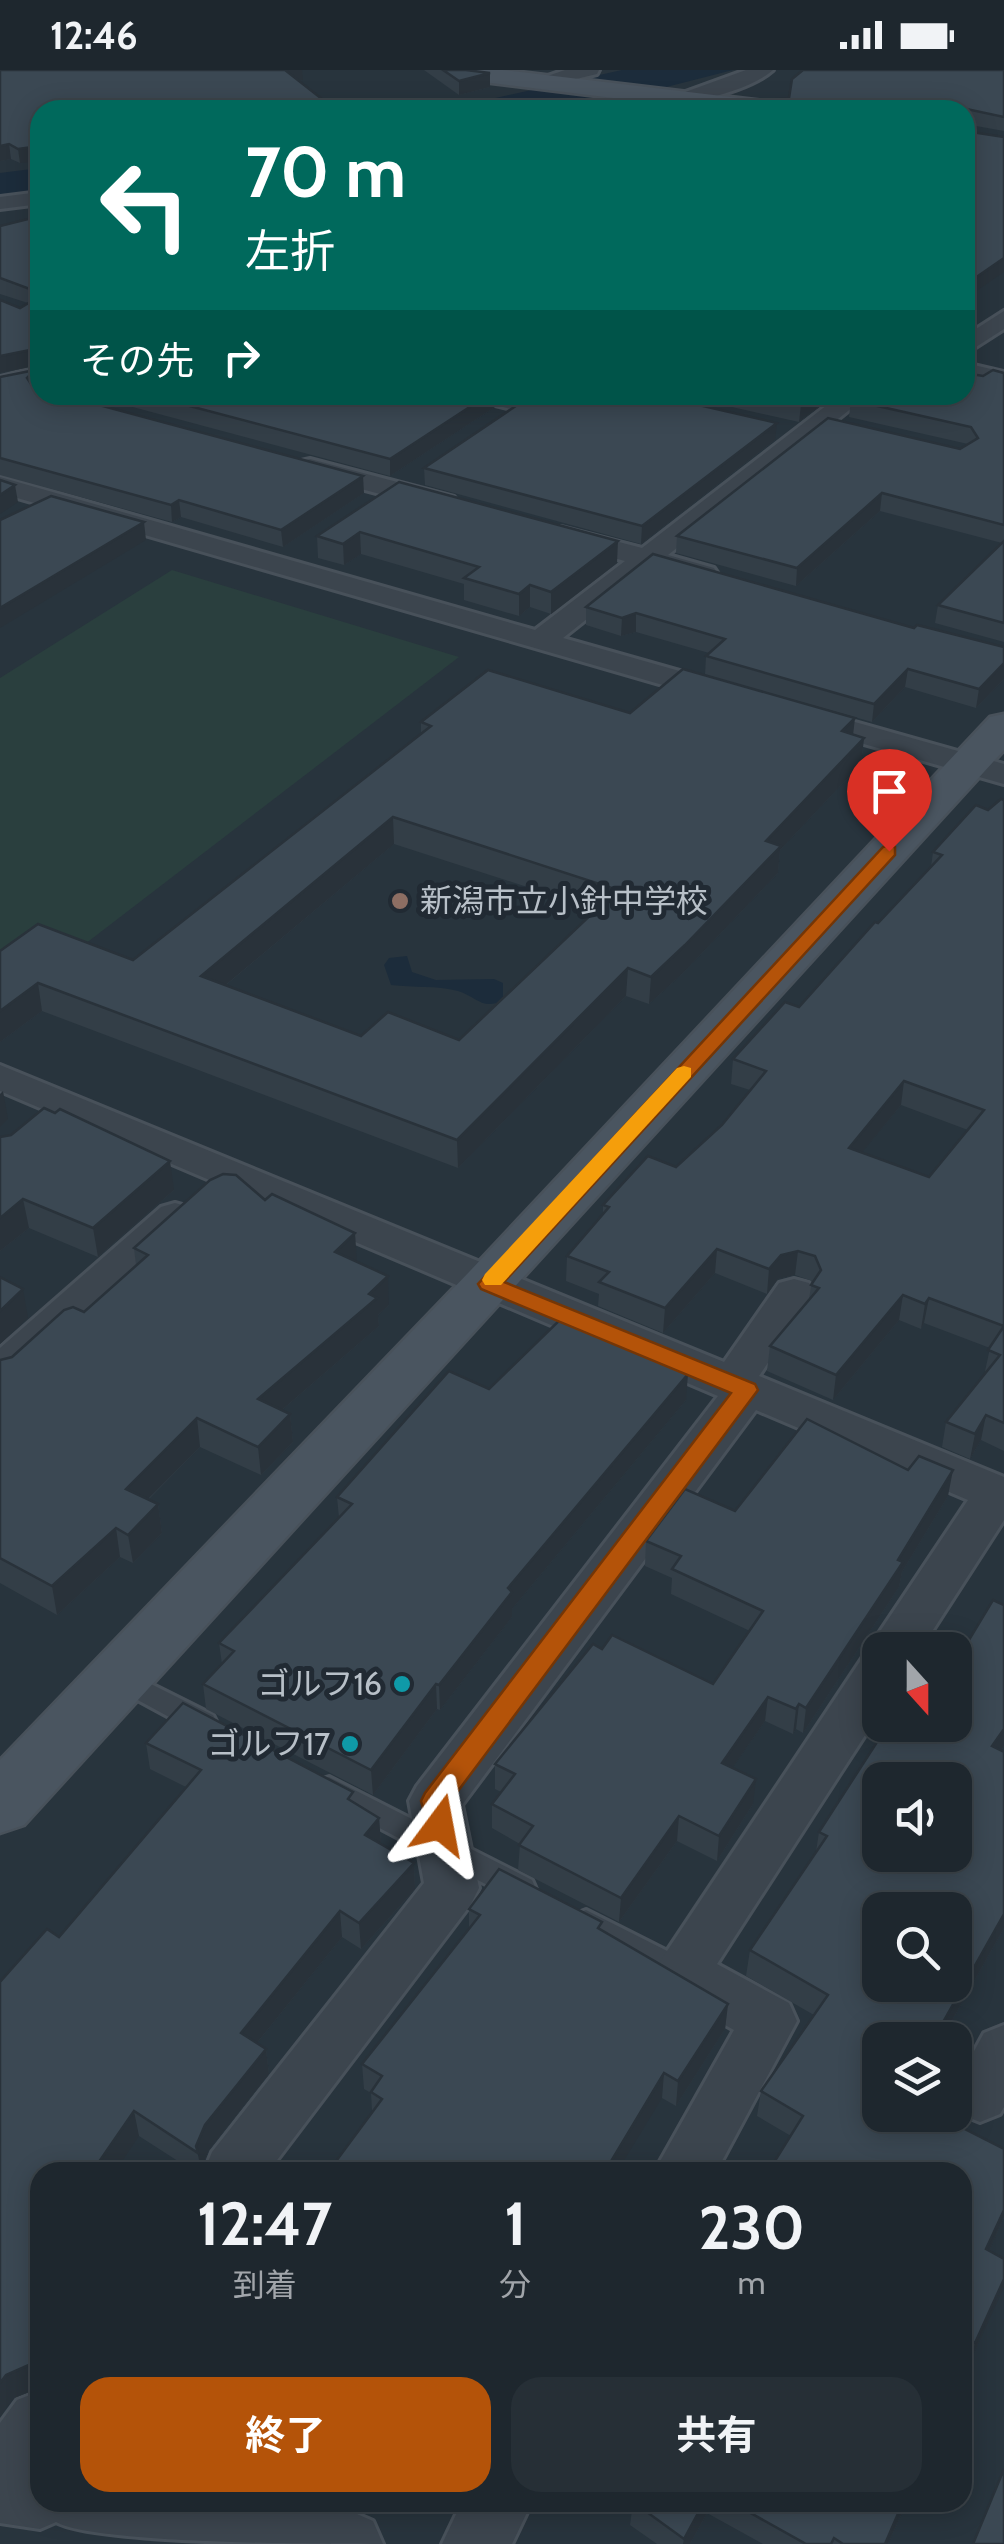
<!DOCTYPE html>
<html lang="ja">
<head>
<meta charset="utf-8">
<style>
	:root { --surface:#1e272e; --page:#262f36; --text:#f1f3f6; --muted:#a1a5aa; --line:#3c444a; --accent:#b45309 }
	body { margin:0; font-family:Cabin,"Noto Sans JP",sans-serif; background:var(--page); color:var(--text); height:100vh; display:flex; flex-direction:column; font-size:38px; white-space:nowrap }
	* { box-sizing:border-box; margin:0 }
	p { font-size:32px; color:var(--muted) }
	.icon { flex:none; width:55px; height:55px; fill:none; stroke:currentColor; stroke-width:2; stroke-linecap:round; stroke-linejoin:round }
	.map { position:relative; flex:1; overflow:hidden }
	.panel { position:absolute; left:30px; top:2092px; width:942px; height:350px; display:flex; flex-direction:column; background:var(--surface); border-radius:30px; box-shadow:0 5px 25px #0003,0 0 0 2px var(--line) }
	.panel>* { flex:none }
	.top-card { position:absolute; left:30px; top:30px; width:945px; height:305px; border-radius:30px; box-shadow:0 5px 25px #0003,0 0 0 2px var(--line); background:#00695c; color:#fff; overflow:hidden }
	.needle { width:65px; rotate:159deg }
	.tools { position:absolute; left:862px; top:1562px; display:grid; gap:20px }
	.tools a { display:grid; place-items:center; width:110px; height:110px; border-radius:20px; background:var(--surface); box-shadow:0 5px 25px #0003,0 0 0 2px var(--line); font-size:50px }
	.pin { position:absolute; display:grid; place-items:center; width:85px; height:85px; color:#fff; margin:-102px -42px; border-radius:50% 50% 50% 0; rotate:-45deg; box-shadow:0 0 10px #0007 }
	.pin .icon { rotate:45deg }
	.me { position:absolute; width:110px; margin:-55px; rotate:13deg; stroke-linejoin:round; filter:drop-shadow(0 0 8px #0008) }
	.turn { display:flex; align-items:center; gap:35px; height:210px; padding:0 50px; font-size:45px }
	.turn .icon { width:130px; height:130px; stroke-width:2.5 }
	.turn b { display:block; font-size:70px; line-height:85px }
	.then { display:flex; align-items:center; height:95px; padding:0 50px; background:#0003; gap:20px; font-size:38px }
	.eta { display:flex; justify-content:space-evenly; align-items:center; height:170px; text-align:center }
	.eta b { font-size:60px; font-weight:700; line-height:70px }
	.action { display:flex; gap:20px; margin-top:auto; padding:20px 50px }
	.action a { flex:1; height:115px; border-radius:30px; background:var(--accent); color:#fff; font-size:40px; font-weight:700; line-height:115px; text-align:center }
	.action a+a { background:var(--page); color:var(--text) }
	.status { display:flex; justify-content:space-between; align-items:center; height:70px; padding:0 50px; background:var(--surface); direction:ltr }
	.status svg { height:28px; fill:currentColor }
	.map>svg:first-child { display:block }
</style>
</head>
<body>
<div class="status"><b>12:46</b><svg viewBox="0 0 49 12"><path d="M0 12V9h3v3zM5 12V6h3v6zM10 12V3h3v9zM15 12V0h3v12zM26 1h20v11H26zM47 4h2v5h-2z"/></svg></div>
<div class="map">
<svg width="1004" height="2474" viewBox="0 0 1004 2474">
	<rect width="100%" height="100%" fill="#28343d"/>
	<polygon fill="#2a3f3e" points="172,500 459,587 29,917 0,907 0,608"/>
	<g fill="#1c2c3b">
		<polygon points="622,0 733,0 576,40 441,40"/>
		<polygon points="40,98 40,122 0,127 0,103"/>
		<path d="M407,886L412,902L436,910L494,909L503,913V930C483,941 477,927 458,921C436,915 414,918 391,915L384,895L389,888Z"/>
	</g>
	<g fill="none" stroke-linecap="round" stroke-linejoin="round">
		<g stroke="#48515a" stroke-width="6">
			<g id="lane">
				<polygon points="121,1599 213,1645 217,1653 213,1661 204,1664 195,1661 112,1616 108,1609 112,1602"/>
				<polygon points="329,1707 532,1810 536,1819 532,1828 522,1831 512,1828 319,1726 315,1718 319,1710"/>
				<polygon points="586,1840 691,1893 696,1902 691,1911 681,1915 671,1911 576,1862 572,1853 576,1844"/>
			</g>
		</g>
		<g stroke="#48515a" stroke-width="6">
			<g id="street">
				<polygon points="565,0 599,0 597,4 542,17 533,11"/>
				<path d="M746,0H773C745,25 663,40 625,40L628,36L677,25Z"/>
				<polygon points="40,122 40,134 0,139 0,127"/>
				<polygon points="1004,241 1004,259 965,284 965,266"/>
				<polygon points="965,293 1004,302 1004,316 965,307"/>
				<polygon points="40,297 40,312 0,322 0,307"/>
				<polygon points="472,325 532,329 536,334 523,342 475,330"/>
				<polygon points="840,325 868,325 668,485 714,498 718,504 714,510 704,513 651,498 563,568 736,617 740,624 736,631 725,633 0,423 0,407 535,560 625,491 551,471 547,465 551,459 561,457 642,478"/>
				<polygon points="310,389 454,427 458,433 444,441 301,403 297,397 301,391"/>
				<polygon points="798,636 1004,694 1004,714 787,652 782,645 787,638"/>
				<polygon points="0,995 724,1292 779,1213 794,1209 809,1213 815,1223 759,1306 1004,1407 1004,1450 920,1580 880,1580 880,1642 717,1894 789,1933 797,1951 716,2102 654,2102 734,1960 661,1919 653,1902 863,1587 872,1584 869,1580 877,1566 968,1430 756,1340 462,1735 479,1818 471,1834 268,2102 204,2102 212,2082 424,1813 409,1731 417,1716 718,1326 0,1021"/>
				<polygon points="175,1133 189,1137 195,1146 189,1155 15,1313 0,1317 0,1278 161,1137"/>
				<polygon points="1004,1955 1004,2037 1000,2044 980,2052 960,2044 955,2016 984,1963"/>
				<path d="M40,2321V2432H296L350,2441L373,2451L383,2474C322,2474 95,2474 56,2452L40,2459L0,2453V2353L17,2330Z"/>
				<polygon points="462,2432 532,2432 512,2474 442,2474"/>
			</g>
		</g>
		<g stroke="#48515a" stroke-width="5">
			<g id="secondary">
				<polygon points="431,0 503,0 772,32 785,40 710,40 443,7"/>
				<polygon points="1004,644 1004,680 24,1755 0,1763 0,1690 470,1201 990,647"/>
			</g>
		</g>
		<use href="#lane" fill="#3c454e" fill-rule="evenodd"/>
		<use href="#street" fill="#3c454e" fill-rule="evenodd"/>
		<use href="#secondary" fill="#4a5560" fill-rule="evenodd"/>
	</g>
	<g fill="#333e47" fill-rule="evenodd">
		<polygon points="0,0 303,10 40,40 20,93 11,89 0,91"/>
		<polygon points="424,0 467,0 490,17 459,25"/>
		<polygon points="1004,0 1004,61 965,54 965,40 789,28"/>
		<polygon points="40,146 40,295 0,303 20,238 28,233 0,224 0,156"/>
		<polygon points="1004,303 1004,572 935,553 938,535 1002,473 880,441 796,516 676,483 677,466 960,379 968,374 849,347 851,330"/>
		<polygon points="0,307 37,317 36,318 364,423 283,477 181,447 172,452 0,405"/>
		<polygon points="88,325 513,325 390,406"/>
		<polygon points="679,325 834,325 799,352"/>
		<polygon points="775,370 641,474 425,415 424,398"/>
		<polygon points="399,412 617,493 551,544 530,537 519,546 464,530 464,514 361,484 344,495 318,488 317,466"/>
		<polygon points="586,537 914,558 1004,577 1004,609 976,638 905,617 872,652 705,605 706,586 709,583 636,562 621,566 586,555"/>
		<path d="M630,643L853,665L864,668L861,694L780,780L778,803L683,903L649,934L626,926L458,1098L42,941L0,972V881L133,890L421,664V652ZM394,774L592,838V844L459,970L361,966L226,915Z"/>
		<path d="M1004,730V1381L981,1370L970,1389L942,1377L946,1352L984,1306L990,1278L924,1253L921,1259L899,1250L833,1330L767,1301L770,1276L809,1229L812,1211L795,1205L778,1209L767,1224L715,1203L663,1263L598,1236L599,1224L566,1211L567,1186L603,1145V1135L676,1097L722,1055L750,1020L731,1014L733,989L799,937L931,797L933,782L988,740ZM901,1035L968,1060L929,1107L862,1082Z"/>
		<polygon points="0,1067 174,1120 98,1187 29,1158 0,1181"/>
		<polygon points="265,1130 357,1192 389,1235 378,1245 379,1256 282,1340 290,1344 293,1372 261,1405 200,1377 148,1430 158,1434 162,1463 133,1493 120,1487 57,1545 0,1513 0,1290 12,1287 84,1242 136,1195 134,1178"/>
		<polygon points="637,1282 686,1330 512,1539 512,1547 440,1640 437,1639 373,1725 206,1639 203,1614 222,1594 219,1573 339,1448 337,1427 489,1319"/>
		<polygon points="948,1426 902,1502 899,1517 803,1663 796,1659 793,1664 765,1651 732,1698 753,1734 717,1791 677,1771 619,1852 518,1800 520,1774 492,1758 492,1734 501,1722 495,1719 495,1694 602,1579 713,1614 750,1561 671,1524 672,1508 645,1496 646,1471 735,1441"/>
		<polygon points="1004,1535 1004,1676 1001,1681 1004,1682 1004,1858 941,1970 880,1970 880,2045 1004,2079 1004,2147 989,2181 1004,2189 1004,2215 968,2296 962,2293 962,2102 791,2066 757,2046 761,2021 814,1945 746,1906 750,1880 816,1782 819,1762 955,1655"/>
		<polygon points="146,1673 354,1733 379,1748 381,1774 414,1793 415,1819 361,1879 342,1867 257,1973 266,1979 269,2004 209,2080 201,2099 202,2102 195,2102 139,2066 40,2102 40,2318 39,2318 14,2328 59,1867 186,1717 150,1699"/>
		<polygon points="469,1839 601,1860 728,1934 725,1959 676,2036 662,2028 372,2041 371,2023 364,2019 362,1994 469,1858"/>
		<polygon points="907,2432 888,2474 763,2474 707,2443 690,2474 657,2474 630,2455 633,2433"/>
	</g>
	<g fill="#29323a">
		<polygon points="284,0 302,0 303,10 284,12"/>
		<polygon points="490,3 490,17 459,25 459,11"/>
		<polygon points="9,74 11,89 0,91 0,76"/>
		<polygon points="40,76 40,91 20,93 18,79"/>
		<polygon points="1004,188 1004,202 965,229 965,215"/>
		<polygon points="40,278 40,295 0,303 0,286"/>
		<polygon points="35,300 37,317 29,324 27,308"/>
		<polygon points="488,325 513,325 390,406 390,389"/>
		<polygon points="814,325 834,325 799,352 801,335"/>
		<polygon points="777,353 775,370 641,474 642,456"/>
		<polygon points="363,406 364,423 283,477 281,460"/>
		<polygon points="15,415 18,432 0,444 0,425"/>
		<polygon points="882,423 880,441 796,516 797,498"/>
		<polygon points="179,430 181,447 172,452 171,435"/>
		<polygon points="144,452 146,470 0,558 0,538"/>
		<polygon points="360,462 361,484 344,495 343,474"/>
		<polygon points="618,471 617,493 551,544 551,522"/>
		<polygon points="530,515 530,537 519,546 519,524"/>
		<polygon points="636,543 636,562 621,566 622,548"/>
		<polygon points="1004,593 1004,609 976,638 979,619"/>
		<polygon points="908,599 905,617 872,652 874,634"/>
		<polygon points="855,648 852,674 842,661"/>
		<polygon points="864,668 861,694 780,780 778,803 683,903 649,934 651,907 766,771"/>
		<polygon points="393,747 394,774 204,933 201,906"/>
		<polygon points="628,898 626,926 458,1098 457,1070"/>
		<polygon points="38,913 42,941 0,972 0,941"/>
		<polygon points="904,1011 901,1035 846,1102 849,1078"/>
		<polygon points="3,1021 8,1049 0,1057 0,1024"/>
		<polygon points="170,1091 174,1120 98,1187 93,1158"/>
		<polygon points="23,1129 29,1158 0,1181 0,1148"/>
		<polygon points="355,1163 357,1192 335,1182"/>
		<polygon points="717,1179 715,1203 663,1263 665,1238"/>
		<polygon points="798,1181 795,1205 778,1209 767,1224 769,1199 781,1185"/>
		<polygon points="388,1206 389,1235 378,1245 379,1256 261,1358 258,1329"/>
		<polygon points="23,1219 28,1248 0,1274 0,1241"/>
		<polygon points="903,1225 899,1250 833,1330 836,1305"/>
		<polygon points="929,1228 924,1253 921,1259 925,1234"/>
		<polygon points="688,1304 686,1330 512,1539 512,1547 440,1640 439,1615 508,1518"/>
		<polygon points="290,1344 293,1372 261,1405 258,1377"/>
		<polygon points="986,1345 981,1370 970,1389 975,1364"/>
		<polygon points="197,1348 200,1377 130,1447 126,1419"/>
		<polygon points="953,1400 948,1426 902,1502 899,1517 803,1663 806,1638"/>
		<polygon points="158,1434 162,1463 133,1493 128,1465"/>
		<polygon points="116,1458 120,1487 57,1545 52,1516"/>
		<polygon points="436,1614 437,1639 373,1725 371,1700"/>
		<polygon points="768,1627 765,1651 719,1717 722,1693"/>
		<polygon points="799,1634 796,1659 793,1664 796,1639"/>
		<polygon points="1004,1659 1004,1676 986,1703 992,1676"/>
		<polygon points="756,1709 753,1734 717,1791 719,1766"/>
		<polygon points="679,1746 677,1771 619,1852 621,1828"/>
		<polygon points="379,1748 381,1774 365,1765"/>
		<polygon points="414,1793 415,1819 361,1879 359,1853"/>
		<polygon points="340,1841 342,1867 244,1989 241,1963"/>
		<polygon points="1004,1844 1004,1858 941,1970 933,1970"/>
		<polygon points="728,1934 725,1959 676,2036 678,2011"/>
		<polygon points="266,1979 269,2004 209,2080 201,2099 196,2076 205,2055"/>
		<polygon points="664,2003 662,2028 617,2102 607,2102 607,2098"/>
		<polygon points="134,2041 139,2066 115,2102 92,2102"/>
		<polygon points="1004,2140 1004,2147 979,2204 986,2179"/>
		<polygon points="1004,2209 1004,2217 968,2296 975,2273"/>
		<polygon points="31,2294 39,2318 14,2328 0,2347 0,2313 6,2305"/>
		<polygon points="704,2432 709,2432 707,2443 690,2474 683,2474 684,2469"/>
		<polygon points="903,2432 907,2432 888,2474 885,2474"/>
	</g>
	<g fill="#3b4853" stroke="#29323a" stroke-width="2.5" fill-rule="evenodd">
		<polygon points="0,0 285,0 336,40 40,40 40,76 18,79 9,74 0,76"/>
		<polygon points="443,0 466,0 490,3 459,11"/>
		<polygon points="803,0 1004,0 1004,47 967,39 965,41 755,40 767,30 789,28 792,9"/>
		<polygon points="696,36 748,40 670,40"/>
		<polygon points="965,61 1004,67 1004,188 965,215"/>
		<polygon points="40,146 40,278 0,286 0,230 20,238 37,228 30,219 0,208 0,156"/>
		<polygon points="35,300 27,308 33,317 40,319 40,325 62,325 363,406 281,460 179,430 171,435 0,388 0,307"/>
		<polygon points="993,300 1004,303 1004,455 882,423 797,498 677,466 828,348 960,379 978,368 971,357 851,330 857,325 965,325 965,303 983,306"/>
		<polygon points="148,325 488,325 390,389"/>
		<polygon points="532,325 655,325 777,353 642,456 424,398"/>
		<polygon points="755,325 814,325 801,335"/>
		<polygon points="0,410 15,415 0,425"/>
		<polygon points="399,412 618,471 551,522 530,515 519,524 464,508 479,497 360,462 343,474 317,466"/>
		<polygon points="51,426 144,452 0,538 0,450"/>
		<polygon points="1004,471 1004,553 938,535"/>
		<polygon points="653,484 914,558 917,555 1004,577 1004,593 979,619 908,599 874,634 706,586 725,569 636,543 622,548 586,537"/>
		<path d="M683,599L855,648L842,661L864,668L766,771L781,776L685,875L651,907L628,898L457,1070L38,913L0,941V881L38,854L133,890L431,656L421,652L488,600L630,643ZM393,747L612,818L592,837L597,839L459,970L388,942L361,966L201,906Z"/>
		<path d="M1001,729L1004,730V1353L986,1345L975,1364L946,1352L1000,1285L988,1280L1004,1256L929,1228L925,1234L903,1225L836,1305L770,1276L819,1218L811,1215L821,1200L815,1186L798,1181L781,1185L769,1199L717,1179L665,1238L599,1212L609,1202L567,1186L609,1137L603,1135L648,1086L676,1097L722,1055L766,1001L733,989L785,932L799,937L875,852L878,853L942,785L933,782L976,735L988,740ZM904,1011L984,1040L929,1107L849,1078Z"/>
		<polygon points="44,1038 55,1043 60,1039 170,1091 93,1158 23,1129 0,1148 0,1067 11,1065"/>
		<polygon points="223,1104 236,1105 265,1130 272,1124 355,1163 335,1182 388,1206 369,1224 377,1228 258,1329 290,1344 258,1377 197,1348 126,1419 158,1434 128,1465 116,1458 52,1516 0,1488 0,1290 12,1287 64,1240 73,1237 84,1242 148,1185 134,1178 210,1110"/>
		<polygon points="0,1207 23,1219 0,1241"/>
		<polygon points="569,1241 637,1270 630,1279 688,1304 508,1518 512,1522 439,1615 436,1614 371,1700 203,1614 234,1581 219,1573 352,1434 337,1427 449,1301 489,1319"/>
		<polygon points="807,1349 908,1400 919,1386 953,1400 898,1490 903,1492 806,1638 799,1634 796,1639 768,1627 722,1693 756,1709 719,1766 679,1746 621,1828 519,1775 533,1756 492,1734 515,1704 495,1694 593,1574 602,1579 612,1565 713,1614 763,1541 672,1499 681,1486 646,1471 685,1419 735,1441"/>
		<path d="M993,1530L1004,1535V1659L992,1676L1004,1682V1844L933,1970H880V2045H937L1004,2079V2140L986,2179L1004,2189V2209L975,2273L962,2266V2102H768L803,2046L761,2021L828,1925L750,1880L827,1766L819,1762L888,1655H955V1593ZM880,1710H955V1785H880ZM880,1840H955V1915H880Z"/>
		<polygon points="183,1633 353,1722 348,1729 379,1748 365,1765 414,1793 359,1853 340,1841 241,1963 266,1979 205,2055 196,2076 198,2083 134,2041 92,2102 40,2102 40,2180 35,2186 40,2190 40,2293 36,2298 31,2294 6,2305 0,2313 0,1912 47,1859 59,1867 201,1700 146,1673"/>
		<polygon points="499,1799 602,1852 598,1858 728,1934 678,2011 664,2003 607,2098 615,2102 328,2102 382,2029 371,2022 382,2006 362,1994 480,1845 469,1839"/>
		<polygon points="1004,2399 1004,2474 973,2474"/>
		<polygon points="633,2432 704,2432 684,2469"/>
		<polygon points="731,2432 903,2432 885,2474 843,2474 834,2468 831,2474 806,2474"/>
	</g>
	<polygon fill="#b45309" stroke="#753606" stroke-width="2.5" points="889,775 895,777 895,785 504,1212 755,1314 758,1320 449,1733 454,1755 450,1763 440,1767 430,1763 421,1731 425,1723 731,1323 481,1219 478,1214 883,777"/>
	<polygon fill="#f59e0b" points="684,996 691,998 691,1007 501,1215 485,1215 482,1210 485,1204 677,998"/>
	<circle fill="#8d6e63" stroke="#212a33" stroke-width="4" cx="400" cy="831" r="10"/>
	<g fill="#0f9aa8" stroke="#212a33" stroke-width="4">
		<circle cx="402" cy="1614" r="10"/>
		<circle cx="350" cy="1674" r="10"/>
	</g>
	<g text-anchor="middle" stroke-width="10" stroke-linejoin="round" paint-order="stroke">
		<g font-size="32" fill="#b8c0c8" stroke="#212a33" text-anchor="end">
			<text x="420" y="842" text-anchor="start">新潟市立小針中学校</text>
			<text x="382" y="1625">ゴルフ16</text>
			<text x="330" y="1685">ゴルフ17</text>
		</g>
	</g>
</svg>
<div class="tools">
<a><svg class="needle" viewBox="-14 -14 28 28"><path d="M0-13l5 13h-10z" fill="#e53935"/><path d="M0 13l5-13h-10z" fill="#a1a5aa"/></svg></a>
<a><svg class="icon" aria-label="sound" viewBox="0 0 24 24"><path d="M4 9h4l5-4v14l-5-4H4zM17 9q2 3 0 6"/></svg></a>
<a><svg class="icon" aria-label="search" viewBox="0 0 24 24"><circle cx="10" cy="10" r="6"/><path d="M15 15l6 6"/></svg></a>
<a><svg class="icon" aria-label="layers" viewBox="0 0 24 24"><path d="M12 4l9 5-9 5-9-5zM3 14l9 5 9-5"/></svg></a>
</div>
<div class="pin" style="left:889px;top:781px;background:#d93025"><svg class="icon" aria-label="arrive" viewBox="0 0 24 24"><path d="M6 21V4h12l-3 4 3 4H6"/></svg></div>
<svg class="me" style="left:440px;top:1755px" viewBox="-20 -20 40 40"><path d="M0-17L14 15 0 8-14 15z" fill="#b45309" stroke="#fff" stroke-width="4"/></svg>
<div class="top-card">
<div class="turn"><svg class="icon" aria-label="left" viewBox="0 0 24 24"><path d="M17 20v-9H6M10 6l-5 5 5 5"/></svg><div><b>70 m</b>左折</div></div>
<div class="then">その先<svg class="icon" aria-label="right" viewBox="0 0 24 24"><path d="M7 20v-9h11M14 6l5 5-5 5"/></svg></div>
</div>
<section class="panel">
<div class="eta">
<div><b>12:47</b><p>到着</p></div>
<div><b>1</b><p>分</p></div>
<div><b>230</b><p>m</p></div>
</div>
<div class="action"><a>終了</a><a>共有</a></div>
</section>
</div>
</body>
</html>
